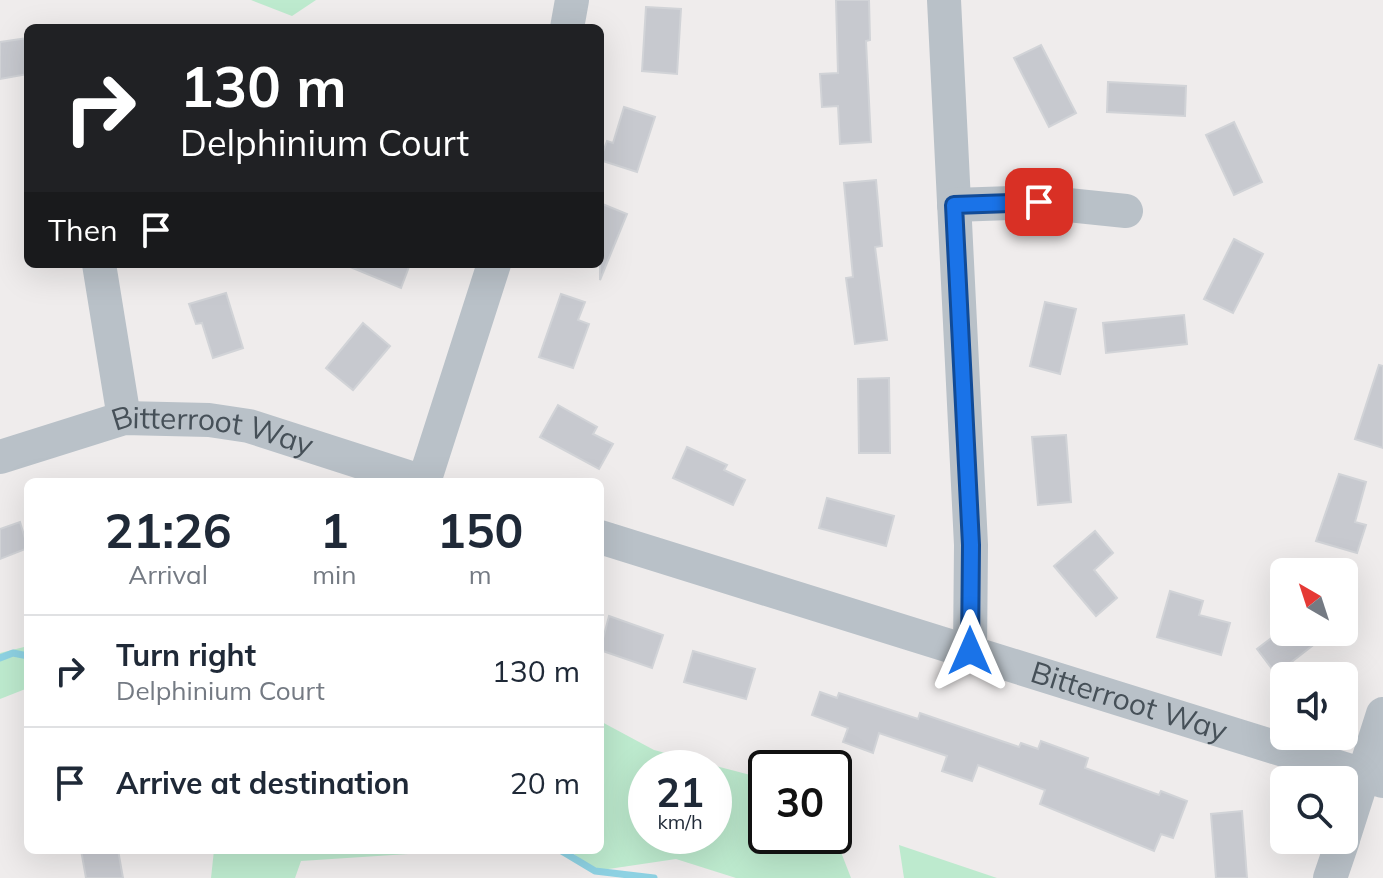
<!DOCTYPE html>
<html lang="en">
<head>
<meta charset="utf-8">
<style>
	:root { --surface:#fff; --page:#f6f6f7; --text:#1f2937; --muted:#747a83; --line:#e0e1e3 }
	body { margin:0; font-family:Mulish,sans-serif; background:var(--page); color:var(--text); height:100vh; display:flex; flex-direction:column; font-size:30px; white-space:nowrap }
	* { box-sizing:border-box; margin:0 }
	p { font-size:26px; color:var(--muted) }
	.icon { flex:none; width:44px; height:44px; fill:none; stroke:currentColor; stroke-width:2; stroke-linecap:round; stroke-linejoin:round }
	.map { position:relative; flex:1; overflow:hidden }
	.sheet { position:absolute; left:24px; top:478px; width:580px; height:376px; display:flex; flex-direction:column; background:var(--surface); border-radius:12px; box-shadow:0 8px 32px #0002 }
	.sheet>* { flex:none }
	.banner { position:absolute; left:24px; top:24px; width:580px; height:244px; border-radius:12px; box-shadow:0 8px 32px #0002; background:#202124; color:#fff; overflow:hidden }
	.needle { width:52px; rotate:321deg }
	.tools { position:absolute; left:1270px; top:558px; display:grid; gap:16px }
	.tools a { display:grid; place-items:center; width:88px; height:88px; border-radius:12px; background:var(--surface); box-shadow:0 8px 32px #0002; font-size:40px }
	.speed { position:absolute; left:628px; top:750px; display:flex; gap:16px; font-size:40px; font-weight:700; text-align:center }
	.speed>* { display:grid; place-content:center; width:104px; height:104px; border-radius:50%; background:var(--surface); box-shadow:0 8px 32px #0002; line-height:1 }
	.speed small { font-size:20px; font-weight:400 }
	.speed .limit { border:4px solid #111; border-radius:12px; background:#fff; color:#111 }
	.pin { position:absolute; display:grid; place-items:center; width:68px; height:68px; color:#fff; margin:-34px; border-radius:16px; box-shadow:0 4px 12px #0006 }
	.me { position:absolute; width:88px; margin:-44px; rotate:0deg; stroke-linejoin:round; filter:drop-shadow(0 0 6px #0008) }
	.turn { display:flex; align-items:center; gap:28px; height:168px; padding:0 24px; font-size:36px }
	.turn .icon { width:104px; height:104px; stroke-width:2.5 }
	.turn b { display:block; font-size:56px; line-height:68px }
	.then { display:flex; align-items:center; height:76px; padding:0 24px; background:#0003; gap:16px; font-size:30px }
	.eta { display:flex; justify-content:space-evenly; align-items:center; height:136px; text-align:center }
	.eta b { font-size:48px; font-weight:700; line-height:56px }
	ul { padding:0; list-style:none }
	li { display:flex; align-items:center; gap:24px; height:112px; padding:0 24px; border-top:2px solid var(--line) }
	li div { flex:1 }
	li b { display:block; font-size:30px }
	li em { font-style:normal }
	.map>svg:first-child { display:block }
</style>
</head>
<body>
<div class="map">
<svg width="1383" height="878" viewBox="0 0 1383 878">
	<rect width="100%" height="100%" fill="#efecec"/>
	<g fill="#bdeace" fill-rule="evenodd">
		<polygon points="251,0 316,0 292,16"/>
		<polygon points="28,646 28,688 0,699 0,653"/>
		<path d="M600,721L654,750L766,779V836L834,834L851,878H736L676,859L595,871L569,850H600ZM646,768H714V836H646Z"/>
		<polygon points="899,845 997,878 904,878"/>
		<polygon points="214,850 406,850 408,854 301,861 295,878 211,878"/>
	</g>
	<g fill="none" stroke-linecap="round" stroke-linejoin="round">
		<g stroke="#8ed2e3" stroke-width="7">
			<polyline points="0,658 13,653 28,656"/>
			<polyline points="560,850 595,871 654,878"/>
		</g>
	</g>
	<g fill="#c7c9cf" stroke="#d1d3d7" stroke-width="2">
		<polygon points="836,0 869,0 870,40 866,41 871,142 840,144 838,106 822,107 820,74 838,73"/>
		<polygon points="646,7 681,9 677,74 642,71"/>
		<polygon points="28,38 28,74 0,79 0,42"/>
		<polygon points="1041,45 1076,113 1049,127 1014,58"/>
		<polygon points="1108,82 1186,86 1185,116 1107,112"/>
		<polygon points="624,107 655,117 637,172 600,160 607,141 613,143"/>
		<polygon points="1234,122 1262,182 1234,195 1206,135"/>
		<polygon points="876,180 882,246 875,247 887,340 855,344 846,278 853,277 844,183"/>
		<polygon points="600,203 627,214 600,280"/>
		<polygon points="1234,239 1263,254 1233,313 1204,299"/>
		<polygon points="343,264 410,264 401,288"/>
		<polygon points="226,293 243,348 213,358 202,323 196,324 189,304"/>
		<polygon points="561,294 585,302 578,320 589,324 573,368 539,357"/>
		<polygon points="1045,302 1076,309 1060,374 1030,366"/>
		<polygon points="1184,315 1187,344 1106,353 1103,323"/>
		<polygon points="363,323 390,346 353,390 326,368"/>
		<polygon points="1379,365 1383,366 1383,448 1355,439"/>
		<polygon points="889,378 890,453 859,453 858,379"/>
		<polygon points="558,405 597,427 593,434 613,444 599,469 540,437"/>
		<polygon points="1066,435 1071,502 1038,505 1032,437"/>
		<polygon points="687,447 727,465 724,470 745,480 733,505 673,478"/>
		<polygon points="1339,474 1366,482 1355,522 1366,525 1357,553 1316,541"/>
		<polygon points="827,498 894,516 886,546 819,528"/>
		<polygon points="20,522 28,548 0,559 0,529"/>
		<polygon points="1095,531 1113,553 1094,570 1117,598 1096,616 1054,566"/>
		<polygon points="1170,591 1203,601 1199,615 1230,623 1221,655 1157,637"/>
		<polygon points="609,616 663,635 652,668 600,650"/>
		<polygon points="1279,632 1330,632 1276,674 1257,649"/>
		<polygon points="693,651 755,669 746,699 684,682"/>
		<polygon points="820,692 837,698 839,693 918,719 920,713 1019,747 1021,743 1038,749 1041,741 1088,758 1085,768 1159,795 1161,791 1187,801 1173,838 1161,834 1154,851 1040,804 1045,790 978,765 972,781 942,771 947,756 879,733 873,753 843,742 848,728 812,715"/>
		<polygon points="1242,811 1247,878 1216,878 1211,814"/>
		<polygon points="81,850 118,850 123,878 86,878"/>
	</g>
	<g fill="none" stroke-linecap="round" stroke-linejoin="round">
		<g stroke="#b9c1c8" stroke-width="34">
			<polyline points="944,0 971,545 970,651"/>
			<polyline points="567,28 572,0"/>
			<polyline points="954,205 1039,202 1126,211"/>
			<polyline points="99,264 124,418"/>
			<path id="s1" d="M0,457L124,418L209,420L249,426L423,482"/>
			<polyline points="424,482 494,264"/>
			<path id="s2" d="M600,537L1383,781"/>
			<polyline points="1344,836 1383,714"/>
			<polyline points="1330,878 1343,840"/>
		</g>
	</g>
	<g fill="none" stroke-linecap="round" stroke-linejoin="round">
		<g stroke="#114b97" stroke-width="20">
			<polyline id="route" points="970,651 971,545 954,205 1039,202"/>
		</g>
		<use href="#route" stroke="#1a73e8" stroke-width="14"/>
	</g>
	<g text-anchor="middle" stroke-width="6" stroke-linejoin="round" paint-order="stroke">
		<g font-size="30" fill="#465058" stroke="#fff">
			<text dy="10" stroke="none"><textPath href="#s1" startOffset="220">Bitterroot Way</textPath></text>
			<text dy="10" stroke="none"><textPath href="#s2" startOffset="554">Bitterroot Way</textPath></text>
		</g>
	</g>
</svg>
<div class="tools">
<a><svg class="needle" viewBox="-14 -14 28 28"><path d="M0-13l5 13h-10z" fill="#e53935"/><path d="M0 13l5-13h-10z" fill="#747a83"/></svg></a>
<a><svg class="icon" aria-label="sound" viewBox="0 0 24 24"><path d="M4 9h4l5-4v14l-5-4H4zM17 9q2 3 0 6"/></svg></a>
<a><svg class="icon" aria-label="search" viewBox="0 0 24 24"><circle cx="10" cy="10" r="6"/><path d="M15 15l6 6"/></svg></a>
</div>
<div class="speed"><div>21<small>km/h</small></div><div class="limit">30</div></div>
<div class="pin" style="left:1039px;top:202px;background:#d93025"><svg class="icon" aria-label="arrive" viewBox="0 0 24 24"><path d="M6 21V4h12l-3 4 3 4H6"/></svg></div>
<svg class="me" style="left:970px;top:651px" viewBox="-20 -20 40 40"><path d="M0-17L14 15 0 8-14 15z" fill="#1a73e8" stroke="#fff" stroke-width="4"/></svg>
<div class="banner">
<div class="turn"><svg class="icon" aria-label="right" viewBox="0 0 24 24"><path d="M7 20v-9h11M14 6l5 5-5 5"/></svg><div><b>130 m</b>Delphinium Court</div></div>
<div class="then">Then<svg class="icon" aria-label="arrive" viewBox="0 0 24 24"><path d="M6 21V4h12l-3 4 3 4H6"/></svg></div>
</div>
<section class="sheet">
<div class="eta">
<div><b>21:26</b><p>Arrival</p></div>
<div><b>1</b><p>min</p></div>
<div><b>150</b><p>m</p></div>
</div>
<ul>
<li><svg class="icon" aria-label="right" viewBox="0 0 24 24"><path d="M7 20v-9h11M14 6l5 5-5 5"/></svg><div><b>Turn right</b><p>Delphinium Court</p></div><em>130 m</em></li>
<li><svg class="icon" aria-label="arrive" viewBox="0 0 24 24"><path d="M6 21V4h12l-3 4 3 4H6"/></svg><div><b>Arrive at destination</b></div><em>20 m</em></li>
</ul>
</section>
</div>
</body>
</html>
